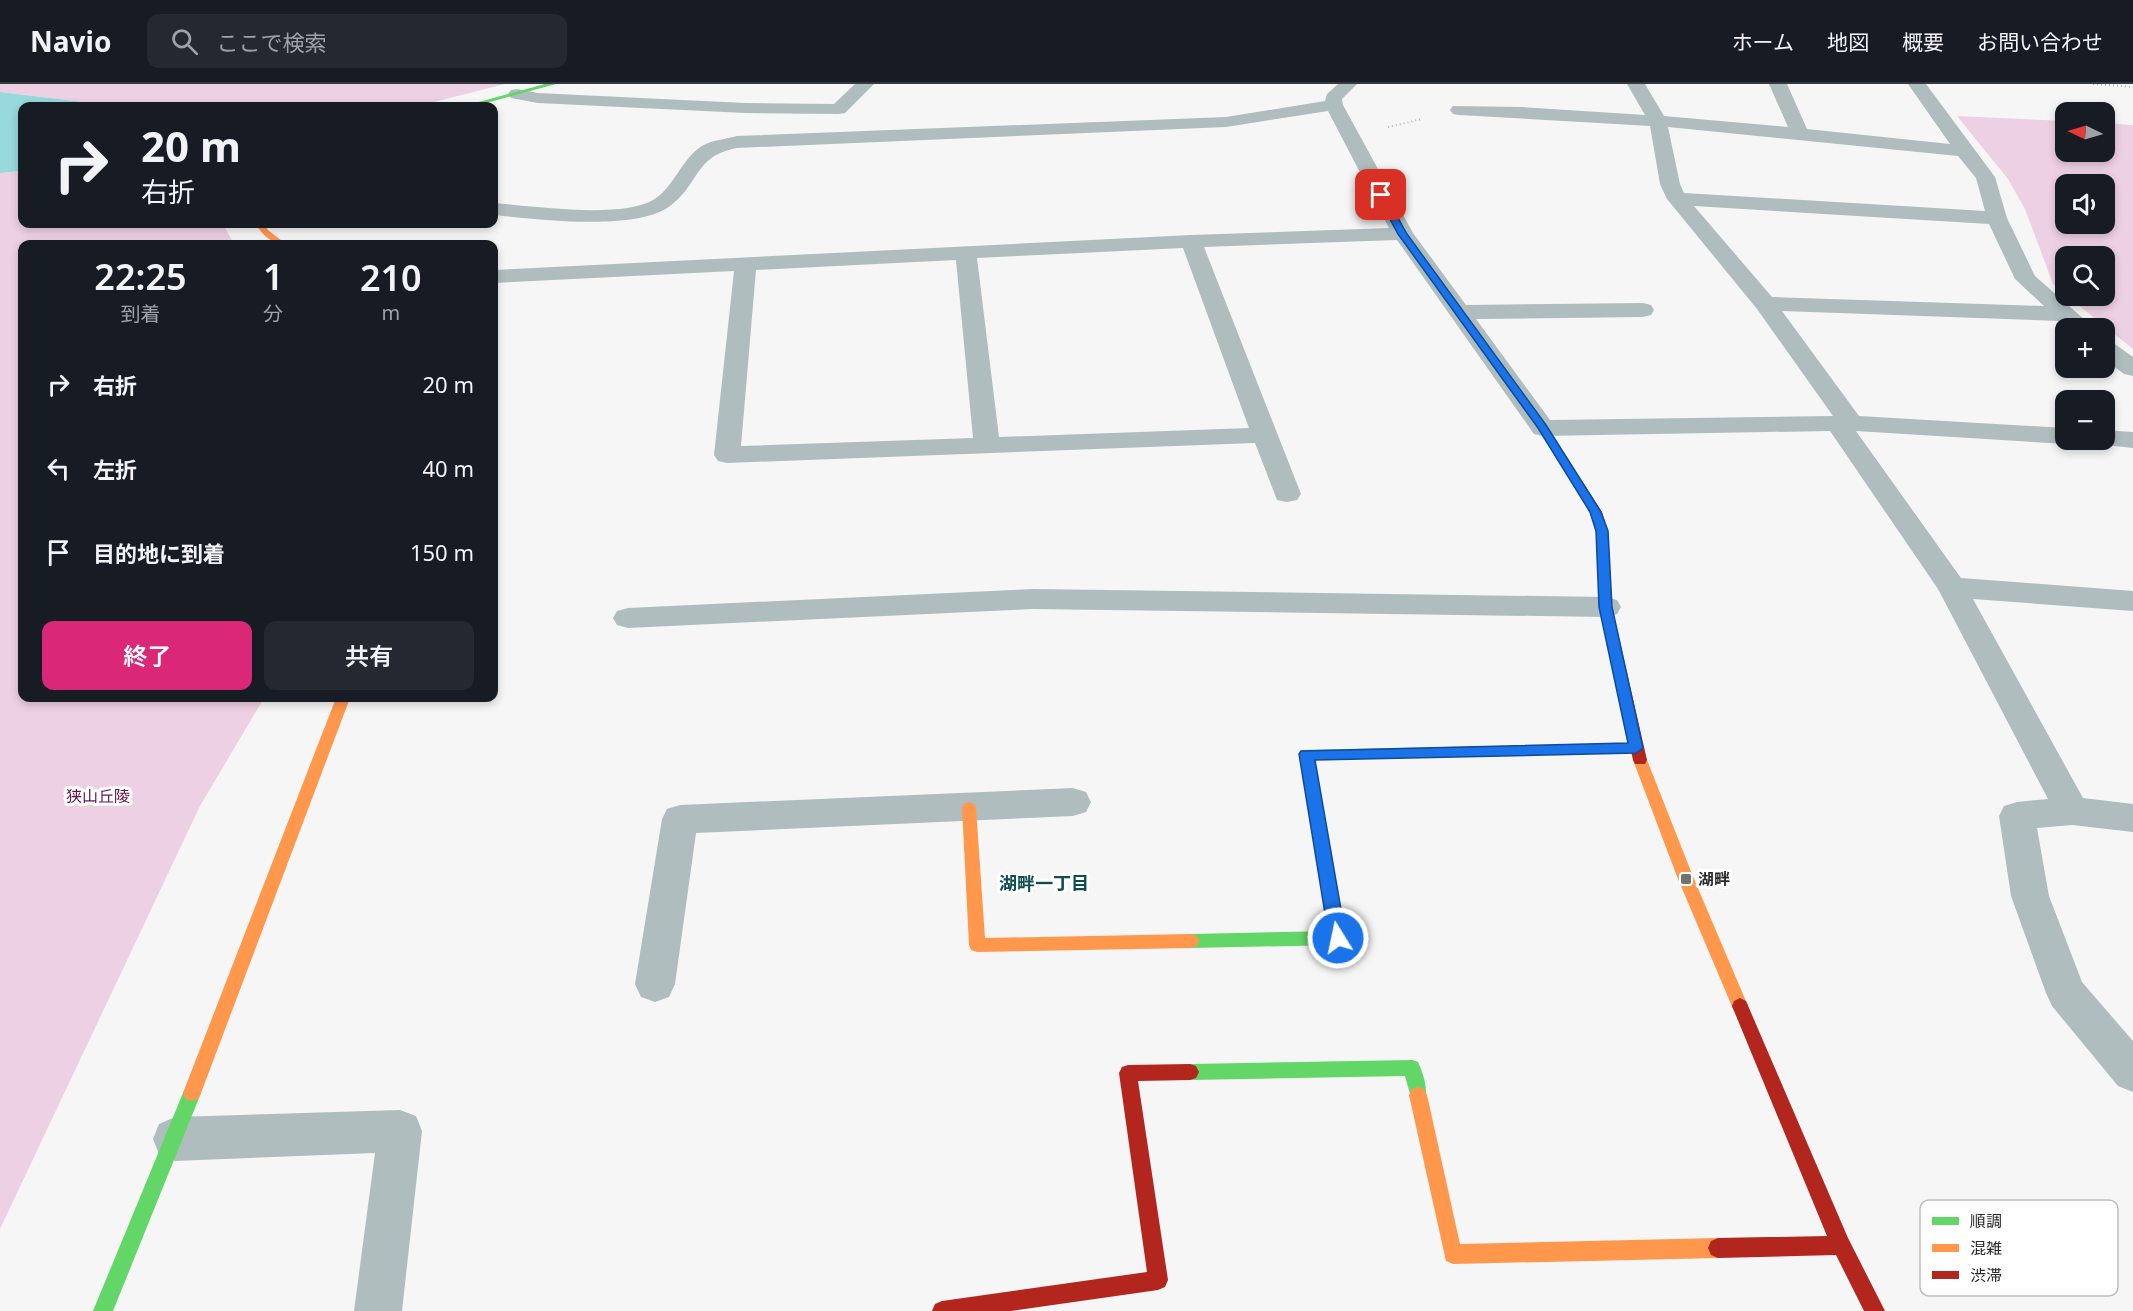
<!DOCTYPE html>
<html lang="ja">
<head>
<meta charset="utf-8">
<style>
	:root { --surface:#171b24; --page:#242831; --text:#f1f3f6; --muted:#9ea1a6; --line:#363941; --accent:#db2777 }
	body { margin:0; font-family:"Noto Sans","Noto Sans JP",sans-serif; background:var(--page); color:var(--text); height:100vh; display:flex; flex-direction:column; font-size:22px; white-space:nowrap }
	* { box-sizing:border-box; margin:0 }
	p { font-size:20px; color:var(--muted) }
	.icon { flex:none; width:33px; height:33px; fill:none; stroke:currentColor; stroke-width:2; stroke-linecap:round; stroke-linejoin:round }
	.map { position:relative; flex:1; overflow:hidden }
	.side { position:absolute; left:18px; top:156px; width:480px; height:462px; display:flex; flex-direction:column; background:var(--surface); border-radius:12px; box-shadow:0 3px 9px #0003 }
	.side>* { flex:none }
	.guide { position:absolute; left:18px; top:18px; width:480px; height:126px; border-radius:12px; box-shadow:0 3px 9px #0003; background:#171b24; color:var(--text); overflow:hidden }
	.needle { width:39px; rotate:275deg }
	.controls { position:absolute; left:2055px; top:18px; display:grid; gap:12px }
	.controls a { display:grid; place-items:center; width:60px; height:60px; border-radius:12px; background:var(--surface); box-shadow:0 3px 9px #0003; font-size:30px }
	.pin { position:absolute; display:grid; place-items:center; width:51px; height:51px; color:#fff; margin:-26px; border-radius:12px; box-shadow:0 3px 9px #0006 }
	.me { position:absolute; width:66px; margin:-33px; rotate:350deg; stroke-linejoin:round; filter:drop-shadow(0 0 4px #0008) }
	.turn { display:flex; align-items:center; gap:21px; height:126px; padding:0 24px; font-size:27px }
	.turn .icon { width:78px; height:78px; stroke-width:2.5 }
	.turn b { display:block; font-size:42px; line-height:51px }
	.eta { display:flex; justify-content:space-evenly; align-items:center; height:102px; text-align:center }
	.eta b { font-size:36px; font-weight:600; line-height:42px }
	.button { display:flex; gap:12px; margin-top:auto; padding:12px 24px }
	.button a { flex:1; height:69px; border-radius:12px; background:var(--accent); color:#fff; font-size:24px; font-weight:600; line-height:69px; text-align:center }
	.button a+a { background:var(--page); color:var(--text) }
	ul { padding:0; list-style:none }
	li { display:flex; align-items:center; gap:18px; height:84px; padding:0 24px }
	li div { flex:1 }
	li b { display:block; font-size:22px }
	li em { font-style:normal }
	header { display:flex; align-items:center; gap:36px; box-sizing:border-box; height:84px; padding:0 30px; background:var(--surface); border-bottom:2px solid var(--line) }
	header strong { font-size:28px }
	nav { display:flex; gap:33px; margin-inline-start:auto; font-size:21px }
	.search { width:420px; height:54px; background:var(--page); display:flex; align-items:center; gap:15px; box-sizing:border-box; padding:0 21px; border-radius:12px; color:var(--muted); font-size:22px }
	.map>svg:first-child { display:block }
</style>
</head>
<body>
<header>
<strong>Navio</strong>
<div class="search"><svg class="icon" aria-label="search" viewBox="0 0 24 24"><circle cx="10" cy="10" r="6"/><path d="M15 15l6 6"/></svg>ここで検索</div>
<nav><a>ホーム</a><a>地図</a><a>概要</a><a>お問い合わせ</a></nav>
</header>
<div class="map">
<svg width="2133" height="1227" viewBox="0 0 2133 1227">
	<rect width="100%" height="100%" fill="#f7f6f7"/>
	<g fill="#eed0e4" fill-rule="evenodd">
		<polygon points="0,0 505,0 418,22 117,22 0,8"/>
		<path d="M1957,32L2065,37L2066,68H2104L2105,39L2133,41V265L2067,212H2104V172H2066L2065,210L2053,200L2025,125L2008,95ZM2066,100H2104V140H2066Z"/>
		<polygon points="22,87 22,140 223,140 234,160 22,160 22,614 264,614 200,722 0,1145 0,89"/>
	</g>
	<polygon fill="#98d9db" points="0,8 117,22 22,22 22,87 0,89"/>
	<g fill="none" stroke-linecap="round" stroke-linejoin="round">
		<g stroke="#adb6b7" stroke-width="2" stroke-dasharray="1 3" stroke-linecap="butt">
			<polyline points="2093,0 2133,3"/>
			<polyline points="1388,43 1422,35"/>
		</g>
		<g fill="#b0bdbe" fill-rule="evenodd">
			<polygon points="855,0 874,0 845,29 839,30 745,29 538,19 511,14 508,10 511,6 517,5 538,9 745,19 834,20"/>
			<path d="M1338,0H1357L1342,15L1343,21L1413,149L1466,221L1643,219L1651,221L1654,226L1651,231L1643,233L1476,235L1550,336L1833,332L1757,225L1667,115L1660,100L1650,42L1459,31L1453,30L1450,26L1453,22L1522,23L1645,31L1627,0H1645L1664,32L1788,43L1769,0H1787L1807,45L1950,60L1908,0H1926L1995,93L2007,134L2035,192L2094,244H2069L2060,237L1782,227L1859,332L2066,344V356H2077L2066,360L1856,347L1961,494L2133,507V527L1973,515L2083,714L2133,720V748L2072,741L2037,744L2049,812L2082,898L2133,957V1008L2118,1002L2052,922L2046,909L2011,812L1999,732L2004,722L2017,718L2048,715L1938,505L1830,347L1543,352L1534,350L1397,156L1204,163L1301,410L1297,416L1287,418L1277,416L1255,359L727,379L718,377L714,371L734,187L494,199V186L1191,151L1389,144L1328,27L1226,43L737,64C694,72 700,100 670,122C636,148 536,135 494,131V119C533,122 620,135 653,116C674,104 681,75 702,62C712,56 726,55 737,52L1226,33L1325,17L1327,10ZM1668,43L1958,72L1976,94L1985,127L1684,109L1680,100ZM1694,122L1989,140L2015,195L2044,222L1772,213ZM1183,164L1249,344L999,353L977,174ZM956,176L973,354L741,362L756,186Z"/>
			<polygon points="2104,256 2112,258 2133,273 2133,292 2124,290 2104,275"/>
			<polygon points="2104,346 2133,348 2133,364 2095,360 2092,356 2104,356"/>
			<polygon points="1033,505 1606,513 1617,516 1621,523 1617,530 1606,533 1033,525 628,544 617,541 613,534 617,527 628,524"/>
			<polygon points="1073,704 1086,708 1091,718 1086,728 1073,732 696,749 675,900 669,913 655,918 641,913 635,900 662,735 667,725 680,721"/>
			<polygon points="400,1026 416,1032 422,1047 402,1227 354,1227 375,1069 175,1077 159,1070 153,1055 159,1040 175,1033"/>
		</g>
		<g fill="#63d668" fill-rule="evenodd">
			<polygon points="545,0 556,0 475,22 464,22"/>
			<polygon points="1496,662 1501,663 1503,667 1501,671 1496,672 1315,675 1346,854 1344,859 1338,861 1191,864 1185,862 1183,857 1185,852 1191,850 1329,847 1300,670 1302,666"/>
			<path d="M1412,976L1418,978C1423,989 1429,1006 1424,1017L1418,1019L1412,1017L1405,992L1190,996L1184,994L1181,988L1184,982L1190,980Z"/>
			<polygon points="192,1001 198,1003 201,1009 113,1227 93,1227 183,1009 186,1003"/>
		</g>
		<g fill="#ff974d" fill-rule="evenodd">
			<path d="M255,140H263L268,146L286,160C272,161 263,151 255,140Z"/>
			<polygon points="336,614 350,614 201,1009 198,1015 192,1017 186,1015 183,1009"/>
			<polygon points="1636,659 1641,660 1643,664 1641,668 1636,669 1496,672 1491,671 1489,667 1491,663 1496,662"/>
			<polygon points="1640,671 1645,672 1647,676 1694,795 1748,922 1746,927 1740,930 1734,927 1678,795 1633,676 1635,672"/>
			<polygon points="969,718 974,720 976,724 985,854 1191,850 1197,852 1199,857 1197,862 1191,864 977,868 971,866 969,861 962,724 964,720"/>
			<polygon points="1418,1003 1424,1005 1427,1011 1460,1160 1718,1154 1725,1157 1728,1164 1725,1171 1718,1174 1453,1180 1446,1177 1409,1011 1412,1005"/>
		</g>
		<g fill="#b3261e" fill-rule="evenodd">
			<polygon points="1543,341 1548,344 1602,428 1608,448 1612,523 1647,676 1645,680 1635,680 1633,676 1600,523 1596,448 1590,428 1538,344"/>
			<polygon points="1740,914 1746,917 1848,1154 1885,1227 1864,1227 1836,1171 1718,1174 1711,1171 1708,1164 1711,1157 1718,1154 1827,1152 1732,922 1734,917"/>
			<polygon points="1190,980 1196,982 1199,988 1196,994 1190,996 1138,997 1168,1196 1165,1203 1158,1206 1011,1227 932,1227 935,1220 942,1217 1147,1188 1119,989 1122,983 1128,981"/>
		</g>
	</g>
	<polygon fill="#1a73e8" stroke="#114b97" stroke-width="1.5" points="1378,109 1384,109 1407,150 1546,341 1601,428 1608,447 1612,523 1643,664 1636,669 1315,676 1346,854 1343,859 1338,861 1332,859 1329,854 1299,670 1301,667 1628,659 1599,523 1596,447 1590,428 1538,344 1398,150 1377,111"/>
	<rect fill="#727172" stroke="#fff" stroke-width="2" x="1680" y="789" width="12" height="12" rx="3"/>
	<g text-anchor="middle" stroke-width="6" stroke-linejoin="round" paint-order="stroke">
		<g font-size="16" fill="#5c174d" stroke="#fff">
			<text x="98" y="718">狭山丘陵</text>
		</g>
		<g font-size="16" font-weight="bold" fill="#2a292a" stroke="#fff" text-anchor="start">
			<text x="1698" y="801">湖畔</text>
		</g>
		<g font-size="18" font-weight="bold" fill="#0e4d4f" stroke="#fff">
			<text x="1044" y="806">湖畔一丁目</text>
		</g>
	</g>
	<rect x="1920" y="1116" width="198" height="96" rx="9" fill="#fff" stroke="#bfbfbf" stroke-width="1.5"/>
	<rect x="1932" y="1133" width="27" height="8" fill="#63d668"/>
	<rect x="1932" y="1160" width="27" height="8" fill="#ff974d"/>
	<rect x="1932" y="1187" width="27" height="8" fill="#b3261e"/>
	<g font-size="16" fill="#2a292a">
		<text x="1970" y="1143">順調</text>
		<text x="1970" y="1170">混雑</text>
		<text x="1970" y="1197">渋滞</text>
	</g>
</svg>
<div class="controls">
<a><svg class="needle" viewBox="-14 -14 28 28"><path d="M0-13l5 13h-10z" fill="#e53935"/><path d="M0 13l5-13h-10z" fill="#9ea1a6"/></svg></a>
<a><svg class="icon" aria-label="sound" viewBox="0 0 24 24"><path d="M4 9h4l5-4v14l-5-4H4zM17 9q2 3 0 6"/></svg></a>
<a><svg class="icon" aria-label="search" viewBox="0 0 24 24"><circle cx="10" cy="10" r="6"/><path d="M15 15l6 6"/></svg></a>
<a>+</a>
<a>−</a>
</div>
<div class="pin" style="left:1381px;top:111px;background:#d93025"><svg class="icon" aria-label="arrive" viewBox="0 0 24 24"><path d="M6 21V4h12l-3 4 3 4H6"/></svg></div>
<svg class="me" style="left:1338px;top:854px" viewBox="-20 -20 40 40"><circle r="17" fill="#1a73e8" stroke="#fff" stroke-width="3"/><path d="M0-11L8 9 0 5-8 9z" fill="#fff"/></svg>
<div class="guide">
<div class="turn"><svg class="icon" aria-label="right" viewBox="0 0 24 24"><path d="M7 20v-9h11M14 6l5 5-5 5"/></svg><div><b>20 m</b>右折</div></div>
</div>
<section class="side">
<div class="eta">
<div><b>22:25</b><p>到着</p></div>
<div><b>1</b><p>分</p></div>
<div><b>210</b><p>m</p></div>
</div>
<ul>
<li><svg class="icon" aria-label="right" viewBox="0 0 24 24"><path d="M7 20v-9h11M14 6l5 5-5 5"/></svg><div><b>右折</b></div><em>20 m</em></li>
<li><svg class="icon" aria-label="left" viewBox="0 0 24 24"><path d="M17 20v-9H6M10 6l-5 5 5 5"/></svg><div><b>左折</b></div><em>40 m</em></li>
<li><svg class="icon" aria-label="arrive" viewBox="0 0 24 24"><path d="M6 21V4h12l-3 4 3 4H6"/></svg><div><b>目的地に到着</b></div><em>150 m</em></li>
</ul>
<div class="button"><a>終了</a><a>共有</a></div>
</section>
</div>
</body>
</html>
